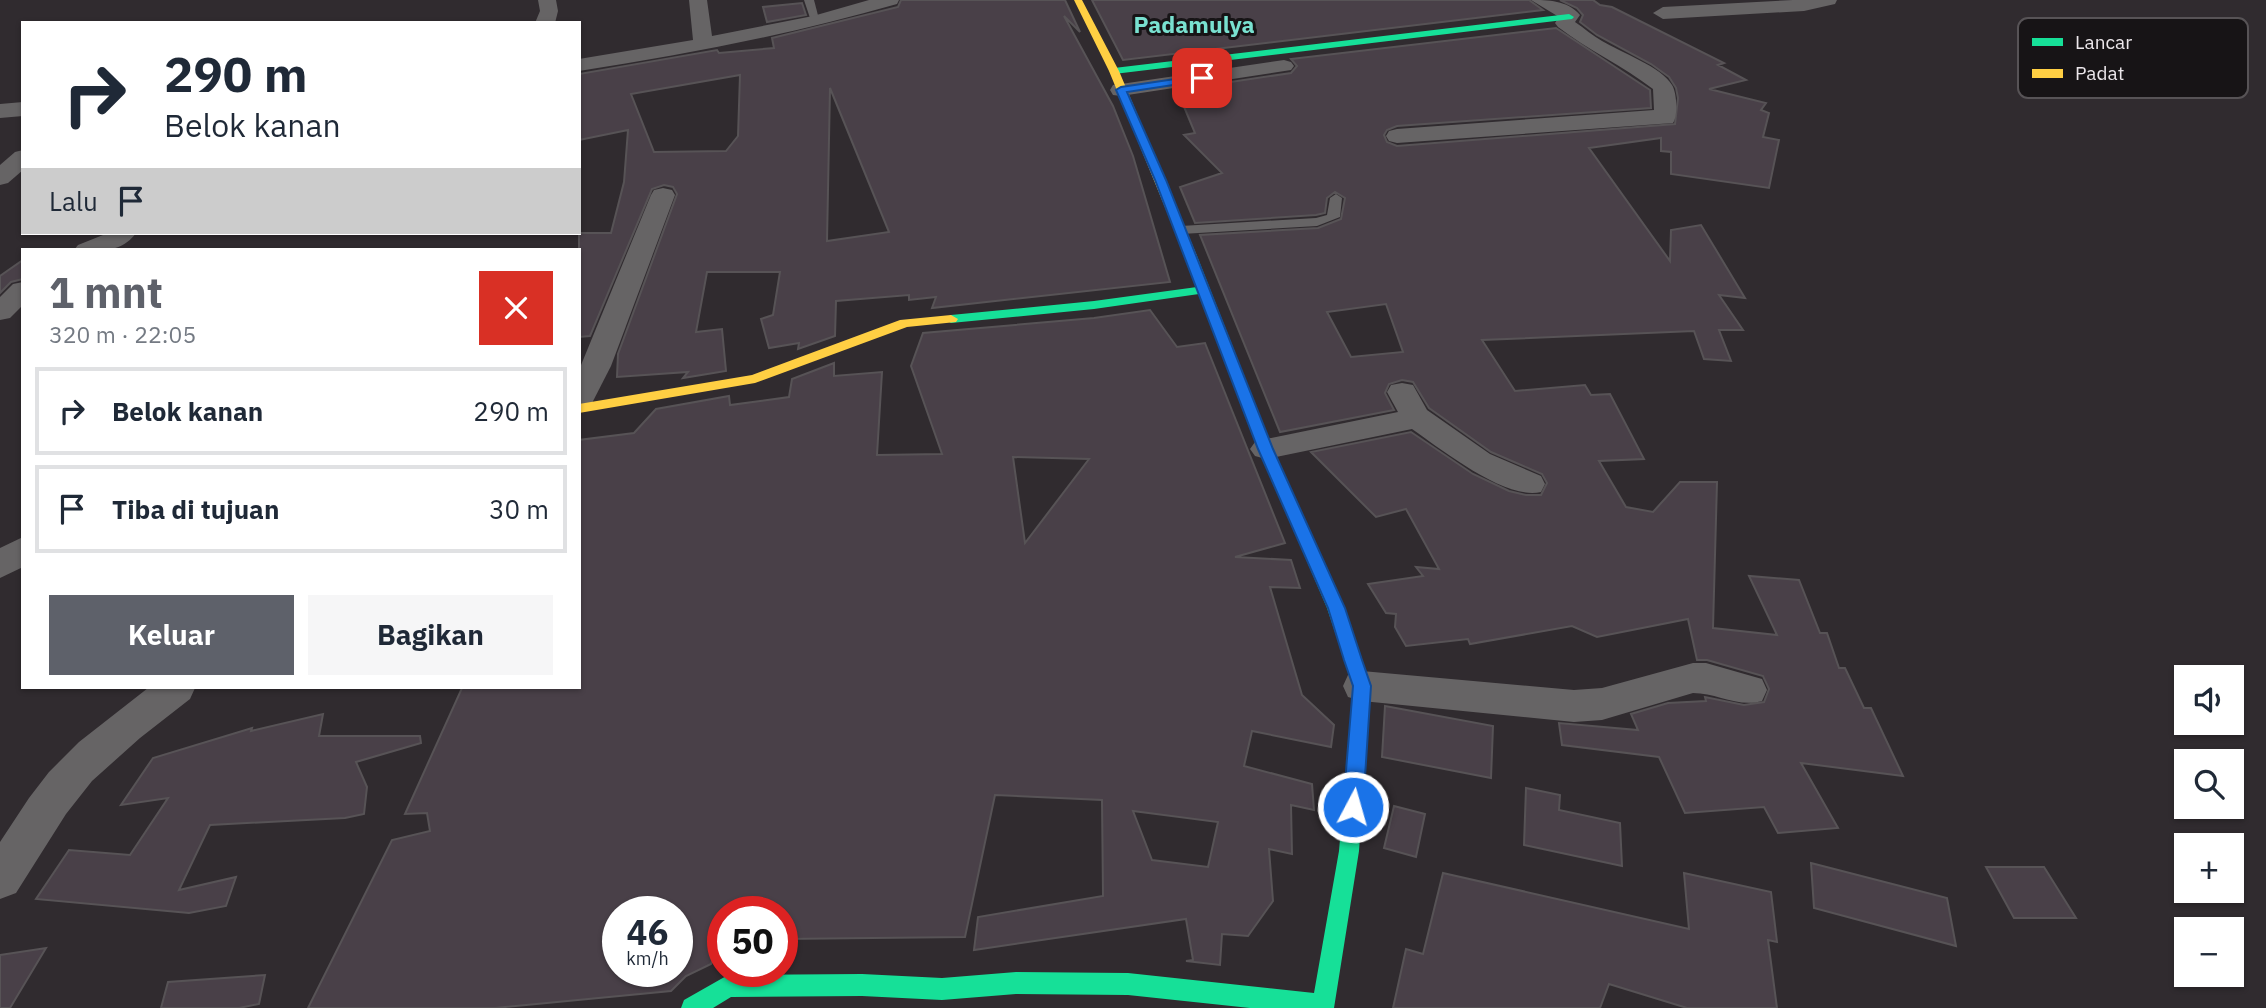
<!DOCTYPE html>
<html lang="id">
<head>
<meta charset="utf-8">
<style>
	:root { --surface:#fff; --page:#f6f6f7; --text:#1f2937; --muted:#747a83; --line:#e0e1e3; --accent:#5e616a }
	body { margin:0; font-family:"IBM Plex Sans",sans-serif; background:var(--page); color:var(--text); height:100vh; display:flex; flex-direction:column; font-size:26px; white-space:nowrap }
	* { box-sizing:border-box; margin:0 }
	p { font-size:23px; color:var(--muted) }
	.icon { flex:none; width:38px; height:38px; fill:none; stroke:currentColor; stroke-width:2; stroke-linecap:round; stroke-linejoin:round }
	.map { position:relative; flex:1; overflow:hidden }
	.sheet { position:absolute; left:21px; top:248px; width:560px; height:441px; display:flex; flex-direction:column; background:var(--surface); border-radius:0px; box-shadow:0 2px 5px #0004 }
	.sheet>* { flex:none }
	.top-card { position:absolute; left:21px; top:21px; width:560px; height:214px; border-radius:0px; box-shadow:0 2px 5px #0004; background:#fff; color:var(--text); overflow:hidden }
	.fabs { position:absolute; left:2174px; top:665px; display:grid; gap:14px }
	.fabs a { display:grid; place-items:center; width:70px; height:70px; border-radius:0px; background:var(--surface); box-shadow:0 2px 5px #0004; font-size:35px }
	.speed { position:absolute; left:602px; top:896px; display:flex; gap:14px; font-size:35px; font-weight:700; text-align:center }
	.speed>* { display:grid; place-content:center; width:91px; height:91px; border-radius:50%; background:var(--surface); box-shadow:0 2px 5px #0004; line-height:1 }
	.speed small { font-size:18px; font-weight:400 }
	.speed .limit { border:10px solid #d22; background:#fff; color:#111 }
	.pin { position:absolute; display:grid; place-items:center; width:60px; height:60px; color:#fff; margin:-30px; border-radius:14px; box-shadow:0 4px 10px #0006 }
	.me { position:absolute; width:77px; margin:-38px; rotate:6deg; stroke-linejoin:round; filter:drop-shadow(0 0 5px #0008) }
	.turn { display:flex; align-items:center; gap:24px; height:147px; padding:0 28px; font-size:32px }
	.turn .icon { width:91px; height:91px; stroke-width:2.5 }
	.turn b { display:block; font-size:49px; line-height:60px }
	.then { display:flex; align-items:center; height:66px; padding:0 28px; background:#0003; gap:14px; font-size:26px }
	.round { display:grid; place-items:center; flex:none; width:74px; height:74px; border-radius:0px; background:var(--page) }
	.overview { display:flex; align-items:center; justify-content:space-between; height:119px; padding:0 28px }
	h1 { font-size:42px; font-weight:700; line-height:52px; color:var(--accent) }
	.primary-button { display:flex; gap:14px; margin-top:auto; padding:14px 28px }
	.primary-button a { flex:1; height:80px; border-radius:0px; background:var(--accent); color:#fff; font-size:28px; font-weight:700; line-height:80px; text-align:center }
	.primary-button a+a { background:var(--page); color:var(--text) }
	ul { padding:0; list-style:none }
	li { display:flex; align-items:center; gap:21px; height:88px; margin:0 14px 10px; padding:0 14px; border:4px solid var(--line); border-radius:0px }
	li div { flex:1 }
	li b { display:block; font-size:26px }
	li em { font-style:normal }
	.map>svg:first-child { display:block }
</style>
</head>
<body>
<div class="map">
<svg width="2266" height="1008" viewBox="0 0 2266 1008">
	<rect width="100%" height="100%" fill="#302b2f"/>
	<g fill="#494048" stroke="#575356" stroke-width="2" fill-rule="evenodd">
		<path d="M901,0H1065L1080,32L1064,16L1113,106L1133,156L1170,282L932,308L936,297L909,300V295L836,301L835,336L798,349L799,343L769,348L761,319L773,315L780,272H707L696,332L722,329L726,371L683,378L688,372L617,377L618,354L677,194L673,187L664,185L652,189L590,336L579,337V233H611L624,182L628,130L579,140V74L717,50L719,53L774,48L772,38L898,7ZM740,75L738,136L726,151L654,152L631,94ZM830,88L889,232L827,241Z"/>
		<polygon points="1092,0 1529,0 1543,10 1123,60"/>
		<path d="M1560,0H1593L1600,5L1612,7L1724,63L1718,65L1746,80L1709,89L1766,103L1761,110L1769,113L1763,137L1779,140L1769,188L1671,174V152L1661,151V138L1589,148L1670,261L1671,230L1701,225L1745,298L1719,295L1743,330H1719L1731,361L1704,359L1694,331L1482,340L1515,391L1585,385L1591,395L1610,394L1644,459L1599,461L1626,507L1653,512L1680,482H1717L1713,628L1777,635L1749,576L1799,580L1820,633H1827L1839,668H1845L1864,708H1871L1903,776L1801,763L1838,828L1778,833L1764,807L1685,813L1659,757L1562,745L1559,723L1638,730L1631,714L1668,703L1706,701L1705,697L1744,705L1764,702L1769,689L1763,676L1707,660H1697L1688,619L1597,637L1572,626L1470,644L1468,639L1406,646L1395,627L1396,614L1386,613L1368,584L1423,576L1416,567L1439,569L1406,509L1376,517L1311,452L1411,432L1473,474L1509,491L1526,495H1541L1547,483L1542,474L1491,452L1429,408L1413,382L1402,380L1389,384L1385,393L1394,410L1280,432L1200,235L1318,228L1341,219L1345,198L1335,192L1327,198L1325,213L1316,215L1195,223L1180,187L1222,173L1184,135L1195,133L1177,90L1291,73L1297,66L1291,59L1556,28L1650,90L1651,108L1397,126L1387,130L1384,135L1387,142L1397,146L1675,124L1678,98L1676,88L1669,77L1651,64L1597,35L1580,22L1583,15L1577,8ZM1386,304L1403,352L1351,357L1327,312Z"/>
		<polygon points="802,3 806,15 767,22 763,7"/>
		<polygon points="23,260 23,279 11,282 0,293 0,276"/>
		<path d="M1150,310L1177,347L1205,343L1285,543L1235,557L1291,560L1300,588L1270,587L1302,695L1334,725L1331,747L1252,731L1244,766L1312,784L1314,810L1291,805L1292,854L1269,849L1273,901L1248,936L1222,934L1220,965L1186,961L1193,960L1186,919L974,950L978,917L1103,896L1102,800L995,795L965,937L782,939V912H723V935L711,964L686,976L671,991L495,1008H308L392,840L430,831L427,813L405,814L462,688H579V440L634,433L656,409L729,396L730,405L789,397L792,379L834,363V376L882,372L877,455L942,454L911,366L923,333L1094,318ZM1013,457L1089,459L1025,543ZM1133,811L1218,822L1208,867L1152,860ZM618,912H677V971H618Z"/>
		<polygon points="1385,706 1493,726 1491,778 1382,757"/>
		<polygon points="323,714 319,736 420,736 421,743 356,762 367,787 364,814 345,818 210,825 179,890 236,877 226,906 189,913 36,899 69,850 130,855 168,798 121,805 153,758 252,728 251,731"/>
		<polygon points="1526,788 1560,795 1559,810 1620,823 1622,866 1524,845"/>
		<polygon points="1394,806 1425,814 1416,857 1384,848"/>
		<polygon points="1811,863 1947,898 1956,946 1814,908"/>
		<polygon points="1986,867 2044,867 2076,918 2014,918"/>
		<polygon points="1443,873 1689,929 1684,873 1771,892 1777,942 1768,940 1777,1008 1687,1008 1609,984 1600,1008 1393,1008 1406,949 1423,954"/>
		<polygon points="46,948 10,1008 0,1008 0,955"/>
		<polygon points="265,975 259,1004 239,1008 161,1008 168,982"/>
	</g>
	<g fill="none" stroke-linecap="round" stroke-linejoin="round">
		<g fill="#666465" fill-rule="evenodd">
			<polygon points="804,0 814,0 820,23 811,21"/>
			<polygon points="1336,194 1342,198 1340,217 1317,226 1181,234 1174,230 1181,226 1316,218 1327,215 1330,198"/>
		</g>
		<g fill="#666465" fill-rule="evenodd">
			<polygon points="538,0 556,0 558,11 555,23 535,23 540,11"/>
			<path d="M689,0H707L712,36L813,16L869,0H899L897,4C792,34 686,55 579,71V59L693,40Z"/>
			<path d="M1531,0C1548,0 1567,0 1580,15L1575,22C1584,28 1593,36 1602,41C1620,52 1662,67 1672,85C1677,93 1678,116 1673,123L1397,143L1389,141L1386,136L1389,131L1397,129L1654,110L1653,89C1623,66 1588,50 1558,27L1555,23L1559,17Z"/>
			<polygon points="1793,0 1837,0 1835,4 1804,11 1663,19 1653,13 1663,7"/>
			<polygon points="1284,60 1291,62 1294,66 1291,70 1121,96 1113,95 1110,90 1113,85 1121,84"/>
			<polygon points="23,102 23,116 0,118 0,104"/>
			<polygon points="23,150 23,170 8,183 0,185 0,165 15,152"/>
			<polygon points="663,188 672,190 675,195 611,366 590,407 579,409 579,370 651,195 654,190"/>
			<path d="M108,233H136C121,254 97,251 74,250L78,245Z"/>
			<polygon points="23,282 23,305 10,318 0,320 0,297 13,284"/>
			<path d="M1402,383L1413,385L1427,410L1490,454L1541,476L1545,484L1541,492C1506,501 1441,449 1412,429L1266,459L1255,456L1250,449L1255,442L1266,439L1398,412L1387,392L1391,385Z"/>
			<polygon points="23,537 23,567 0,578 0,548"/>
			<path d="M1693,663H1706L1762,679L1767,690L1762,701C1738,708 1717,693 1693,693L1602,720L1574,722L1362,701L1348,697L1343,686L1348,675L1362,671L1574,690L1602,688Z"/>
			<polygon points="148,688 195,688 190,699 140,738 92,781 66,814 16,893 0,899 0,842 29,798 49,772 79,742"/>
		</g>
		<g fill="#16e098" fill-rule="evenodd">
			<polygon points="1569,14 1574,17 1572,19 1114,74 1109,71 1114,68"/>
			<polygon points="1191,252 1197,256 1273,449 1345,608 1371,686 1359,851 1334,1008 1250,1008 1128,995 1016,994 942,1000 862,996 731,997 713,1008 681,1008 684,1000 728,975 862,974 942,978 1016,972 1128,973 1314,993 1339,851 1353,686 1327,608 1259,449 1199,294 1094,309 951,323 944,319 951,315 1094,301 1197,287 1185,256"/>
		</g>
		<g fill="#ffcf43" fill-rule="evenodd">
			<polygon points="1074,0 1082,0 1119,71 1197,256 1195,259 1191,260 1185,256 1109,71"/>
			<polygon points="951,315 958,319 956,322 907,327 755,383 579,413 579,404 752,375 900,320"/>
		</g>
	</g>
	<polygon fill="#1a73e8" stroke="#114b97" stroke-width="2" points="1202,75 1207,78 1206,80 1127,92 1166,180 1273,449 1345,608 1362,660 1371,686 1363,807 1360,813 1353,816 1346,813 1343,807 1353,686 1344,660 1328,608 1258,449 1155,180 1116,90 1121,87"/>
	<g text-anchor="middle" stroke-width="6" stroke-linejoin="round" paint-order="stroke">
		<g font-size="23" font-weight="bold" fill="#79e1d0" stroke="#171416">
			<text x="1194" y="33">Padamulya</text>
		</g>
	</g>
	<rect x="2018" y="18" width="230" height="80" rx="10" fill="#171416" stroke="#575356" stroke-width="2"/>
	<rect x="2032" y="38" width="31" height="8" fill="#16e098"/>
	<rect x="2032" y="69" width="31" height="9" fill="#ffcf43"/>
	<g font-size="19" fill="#ece7eb">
		<text x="2075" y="49">Lancar</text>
		<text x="2075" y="80">Padat</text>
	</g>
</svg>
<div class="fabs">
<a><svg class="icon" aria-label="sound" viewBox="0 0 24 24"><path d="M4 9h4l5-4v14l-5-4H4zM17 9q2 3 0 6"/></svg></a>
<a><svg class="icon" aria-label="search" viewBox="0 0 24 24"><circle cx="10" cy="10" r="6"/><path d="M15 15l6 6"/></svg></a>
<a>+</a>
<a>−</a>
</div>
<div class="speed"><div>46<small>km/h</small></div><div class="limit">50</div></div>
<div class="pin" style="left:1202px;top:78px;background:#d93025"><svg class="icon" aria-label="arrive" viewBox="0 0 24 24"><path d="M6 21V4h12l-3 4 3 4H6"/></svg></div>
<svg class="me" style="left:1353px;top:807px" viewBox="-20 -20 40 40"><circle r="17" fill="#1a73e8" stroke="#fff" stroke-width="3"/><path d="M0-11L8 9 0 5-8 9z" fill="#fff"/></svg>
<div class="top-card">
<div class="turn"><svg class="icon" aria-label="right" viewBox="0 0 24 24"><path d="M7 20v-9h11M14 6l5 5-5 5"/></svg><div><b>290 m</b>Belok kanan</div></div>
<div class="then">Lalu<svg class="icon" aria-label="arrive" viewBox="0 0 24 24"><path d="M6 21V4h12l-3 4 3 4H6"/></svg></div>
</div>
<section class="sheet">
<div class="overview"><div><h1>1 mnt</h1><p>320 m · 22:05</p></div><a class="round" style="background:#d93025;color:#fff"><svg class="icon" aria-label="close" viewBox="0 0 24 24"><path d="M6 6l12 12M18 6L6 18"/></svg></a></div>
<ul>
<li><svg class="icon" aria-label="right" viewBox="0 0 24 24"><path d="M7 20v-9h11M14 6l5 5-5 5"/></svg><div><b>Belok kanan</b></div><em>290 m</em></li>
<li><svg class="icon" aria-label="arrive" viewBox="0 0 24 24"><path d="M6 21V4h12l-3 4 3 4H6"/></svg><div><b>Tiba di tujuan</b></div><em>30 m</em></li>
</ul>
<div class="primary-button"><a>Keluar</a><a>Bagikan</a></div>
</section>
</div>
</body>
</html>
